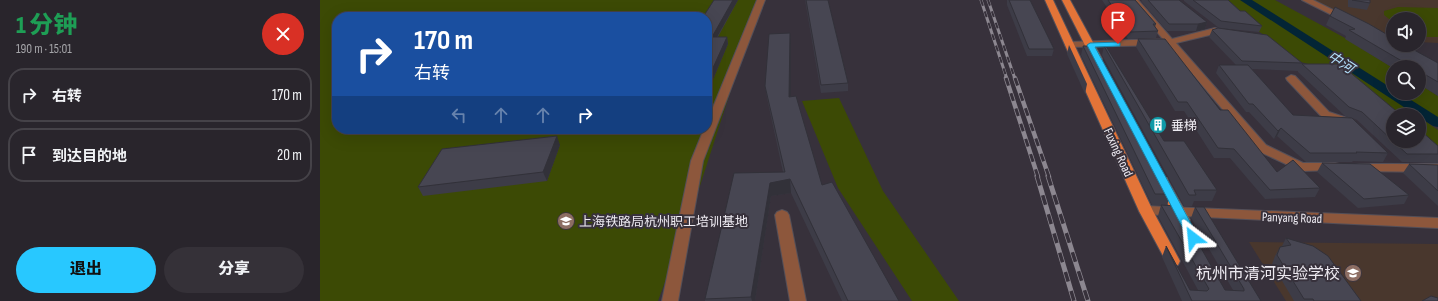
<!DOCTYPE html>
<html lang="zh">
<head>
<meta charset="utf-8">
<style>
	:root { --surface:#29252c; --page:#353138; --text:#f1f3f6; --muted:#a5a5a9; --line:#454248; --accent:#28c8ff }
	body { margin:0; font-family:"Sofia Sans Condensed","Noto Sans SC",sans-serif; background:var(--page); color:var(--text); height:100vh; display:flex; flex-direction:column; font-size:15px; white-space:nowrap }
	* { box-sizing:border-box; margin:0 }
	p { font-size:13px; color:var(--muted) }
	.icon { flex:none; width:22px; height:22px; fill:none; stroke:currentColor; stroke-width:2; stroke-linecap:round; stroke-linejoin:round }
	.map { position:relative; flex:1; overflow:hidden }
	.details { display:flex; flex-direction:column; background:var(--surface); width:320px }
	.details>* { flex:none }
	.top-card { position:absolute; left:12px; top:12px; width:380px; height:122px; border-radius:16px; box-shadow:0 4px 16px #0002,0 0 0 1px var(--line); background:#1a4fa0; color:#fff; overflow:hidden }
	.tools { position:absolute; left:1066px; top:12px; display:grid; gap:8px }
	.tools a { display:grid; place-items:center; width:40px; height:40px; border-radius:50%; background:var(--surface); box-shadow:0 4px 16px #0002,0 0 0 1px var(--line); font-size:20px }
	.pin { position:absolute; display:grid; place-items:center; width:34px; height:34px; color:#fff; margin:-41px -17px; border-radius:50% 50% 50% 0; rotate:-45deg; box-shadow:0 0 4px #0007 }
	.pin .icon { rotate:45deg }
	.me { position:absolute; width:44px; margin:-22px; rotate:331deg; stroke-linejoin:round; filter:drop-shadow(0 0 3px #0008) }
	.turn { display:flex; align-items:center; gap:14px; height:84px; padding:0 16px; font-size:18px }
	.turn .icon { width:52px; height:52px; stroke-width:2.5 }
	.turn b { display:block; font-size:28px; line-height:34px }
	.lanes { display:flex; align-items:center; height:38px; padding:0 16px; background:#0003; justify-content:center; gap:20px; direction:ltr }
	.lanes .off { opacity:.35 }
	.round { display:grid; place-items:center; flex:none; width:42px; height:42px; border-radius:21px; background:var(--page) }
	.head { display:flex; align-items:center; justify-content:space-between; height:68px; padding:0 16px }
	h1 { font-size:24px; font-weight:800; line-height:30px; color:#1e9e55 }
	.primary-button { display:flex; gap:8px; margin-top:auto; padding:8px 16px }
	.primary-button a { flex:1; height:46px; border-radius:24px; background:var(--accent); color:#111; font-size:16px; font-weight:800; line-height:46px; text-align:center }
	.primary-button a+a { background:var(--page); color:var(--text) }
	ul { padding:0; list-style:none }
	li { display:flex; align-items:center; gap:12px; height:54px; margin:0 8px 6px; padding:0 8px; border:2px solid var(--line); border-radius:16px }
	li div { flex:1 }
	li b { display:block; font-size:15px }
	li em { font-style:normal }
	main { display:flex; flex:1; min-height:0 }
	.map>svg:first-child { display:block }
</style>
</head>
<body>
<main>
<section class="details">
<div class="head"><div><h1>1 分钟</h1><p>190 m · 15:01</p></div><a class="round" style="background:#d93025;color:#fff"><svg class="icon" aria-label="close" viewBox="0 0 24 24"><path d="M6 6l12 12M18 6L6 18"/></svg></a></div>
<ul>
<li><svg class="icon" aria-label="right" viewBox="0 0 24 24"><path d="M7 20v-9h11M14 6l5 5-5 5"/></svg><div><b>右转</b></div><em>170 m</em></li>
<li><svg class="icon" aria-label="arrive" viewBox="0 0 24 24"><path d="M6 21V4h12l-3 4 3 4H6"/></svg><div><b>到达目的地</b></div><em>20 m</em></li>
</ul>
<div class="primary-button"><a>退出</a><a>分享</a></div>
</section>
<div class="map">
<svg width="1118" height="301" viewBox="0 0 1118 301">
	<rect width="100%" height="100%" fill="#37313b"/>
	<g fill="#49372d">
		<polygon points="986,0 1118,0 1118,43 1099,42 1099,19 1073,19 1073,41"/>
		<polygon points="929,242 1118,244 1118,301 966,301"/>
	</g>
	<g fill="#3c4a05" fill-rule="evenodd">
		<path d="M0,0H440L377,195L338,301H0ZM17,17H387V129H17Z"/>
		<polygon points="895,0 924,0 987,39 1096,115 1073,115 1016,72 981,62"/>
		<polygon points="929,0 955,0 1025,38 1073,68 1073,91"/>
		<polygon points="1078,7 1118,8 1118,37 1103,37 1099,35 1099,19 1073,19 1073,22 1064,15 1064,11"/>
		<polygon points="1099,84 1118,96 1118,119 1077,93 1099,93"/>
		<polygon points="519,98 563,191 639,301 592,301 518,188 482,101"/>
		<polygon points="1099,117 1118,130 1118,160 1099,141"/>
	</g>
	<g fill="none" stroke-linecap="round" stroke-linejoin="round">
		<polygon fill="#032536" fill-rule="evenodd" points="920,0 932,0 1073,89 1073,93 1080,93 1118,117 1118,127 1113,126 1099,117 1099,115 1096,115"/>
		<g stroke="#544f58" stroke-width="2">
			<g id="minor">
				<polygon points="437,0 445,0 383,161 358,301 342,301 371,161 384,129 387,129 387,122"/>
				<polygon points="810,0 818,0 852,39 895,28 898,29 899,31 898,33 856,43 946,145 983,163 1015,163 1019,164 1021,167 1019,170 981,171 938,151 848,45 747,47 745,45 750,42 843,39"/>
				<polygon points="982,0 993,0 1031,19 1027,22 1024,21"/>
				<polygon points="971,75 975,76 1009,112 1033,120 1035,122 1033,124 1025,124 1001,116 967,80 966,78"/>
				<polygon points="1039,164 1118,164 1118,172 1035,171 1033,168 1035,165"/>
				<polygon points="826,206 1118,218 1118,228 821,214 819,211 821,208"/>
				<polygon points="462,210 467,212 469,215 486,301 470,301 455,215 457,212"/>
			</g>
		</g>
		<g stroke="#544f58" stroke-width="2">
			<g id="major">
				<polygon points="725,0 733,0 833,211 860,261 858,265 853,266 848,265 819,211"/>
				<polygon points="742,0 750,0 782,59 780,61 774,61 772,59"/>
				<polygon points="842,177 847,178 848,181 870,220 868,223 863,225 858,223 856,220 836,181 837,178"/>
			</g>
		</g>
		<use href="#minor" fill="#8d573c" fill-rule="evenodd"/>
		<use href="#major" fill="#e37438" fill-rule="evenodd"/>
		<g stroke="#8c8790" stroke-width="3">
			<g id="rail-far2">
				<polyline points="661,0 687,79"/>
				<polyline points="668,0 695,79"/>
			</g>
		</g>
		<g stroke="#8c8790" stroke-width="4.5">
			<g id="rail-far1">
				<polyline points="686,78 718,177"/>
				<polyline points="695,78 729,177"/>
			</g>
		</g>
		<g stroke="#8c8790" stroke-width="5">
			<g id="rail">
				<polyline points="717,176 754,301"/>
				<polyline points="728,176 768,301"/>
			</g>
		</g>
		<use href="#rail-far2" stroke="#37313b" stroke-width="2" stroke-dasharray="6" stroke-linecap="butt"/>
		<use href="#rail-far1" stroke="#37313b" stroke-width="3" stroke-dasharray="8" stroke-linecap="butt"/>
		<use href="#rail" stroke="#37313b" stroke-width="3.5" stroke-dasharray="10" stroke-linecap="butt"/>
	</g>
	<g fill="#3d3c47" fill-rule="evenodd">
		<polygon points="394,0 418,0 398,37 407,37 408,44 389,89 387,89 387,17"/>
		<polygon points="485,0 508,0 528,83 528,91 501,93"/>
		<polygon points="687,0 710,0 734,49 732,56 707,56 687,5"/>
		<polygon points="782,0 815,0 836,24 835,27 838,31 836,38 808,39"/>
		<polygon points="822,0 859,0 887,22 885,29 876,31 847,31 821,1"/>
		<polygon points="864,0 908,0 920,11 942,26 939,32 899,28 864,1"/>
		<polygon points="1028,0 1050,0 1050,3 1047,10 1028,7"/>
		<polygon points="1010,16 1118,63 1118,96 1099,84 1099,67 1073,67 1073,68 1025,39 1026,36 1006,25"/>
		<path d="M892,30L982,63V64L1118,146V163L1082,162L1037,120L1032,118L1068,153L1063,162L1033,161L1032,162H986L957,136L954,139L929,112H926L896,73L899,65H916L889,37ZM932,69L978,71V72L1025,116L1031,118L973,115Z"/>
		<polygon points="818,39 900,110 957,172 1000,188 995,197 945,199 910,158 894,158 864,111 855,111 816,47"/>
		<polygon points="471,44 471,97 502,185 579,301 522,301 471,193 451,196 435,301 385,301 385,299 463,172 447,98 445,86"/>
		<polygon points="749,45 767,84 765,94 747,54"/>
		<polygon points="763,46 851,194 847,205 832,205 761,55"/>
		<polygon points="784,46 844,141 897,190 892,201 874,201 872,206 864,206 782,55"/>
		<polygon points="240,145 227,181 103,196 98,187"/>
		<polygon points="1002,163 1089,195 1084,204 1038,208 997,172"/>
		<polygon points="1089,164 1118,165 1118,206 1083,173"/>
		<polygon points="841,205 905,290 913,290 871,218 875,207 941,301 862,301 842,257 846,246 870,290 878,290 838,216"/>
		<polygon points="966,238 1041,301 974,301 952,264 955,256 960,247 962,246"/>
	</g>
	<g fill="#323139">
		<polygon points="413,0 418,0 393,44 392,37"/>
		<polygon points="887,22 885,29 876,31 878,24"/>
		<polygon points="470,33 471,44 471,109 469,97"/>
		<polygon points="407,37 408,44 389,89 387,81"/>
		<polygon points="961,128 957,136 954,139 958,131"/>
		<polygon points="237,136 240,145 227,181 223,172"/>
		<polygon points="470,179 471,193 451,196 435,301 432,301 431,297 450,183"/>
	</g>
	<g fill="#474652" stroke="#323139">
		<polygon points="394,0 413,0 392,37 407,37 387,81 387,17 383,17"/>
		<polygon points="486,0 508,0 528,83 501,85"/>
		<polygon points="689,0 710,0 734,49 709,49"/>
		<polygon points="788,0 815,0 836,24 833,24 838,31 810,32"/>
		<polygon points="828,0 859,0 887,22 878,24 849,24"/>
		<polygon points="873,0 908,0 920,11 925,11 942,26 901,21"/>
		<polygon points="1032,0 1050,0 1050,3"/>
		<polygon points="1015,7 1049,24 1073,38 1073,45 1085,45 1118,63 1118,82 1099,71 1099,67 1092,67 1029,30 1035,29 1010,16"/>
		<polygon points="898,28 947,35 982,63 922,61 892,30"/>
		<polygon points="470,33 469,97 476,96 502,185 512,182 579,301 528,301 470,179 450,183 431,297 385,299 414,173 465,172 445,86 449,34"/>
		<polygon points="818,39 845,39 900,110 908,110 957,172 973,160 1000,188 950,190 914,149 898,148 867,102 858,102"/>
		<polygon points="763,46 771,46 851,194 835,194"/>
		<polygon points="784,46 786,46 844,141 864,141 897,190 874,190 876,195 869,195"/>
		<polygon points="982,64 1020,64 1081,115 1073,115 1073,141 1042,112 1029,107"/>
		<polygon points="899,65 928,65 973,115 1032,118 1068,153 1036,152 1037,153 990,153 961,128 958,131 933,104 929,104"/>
		<polygon points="1099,129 1118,146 1118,154 1087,154 1073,141 1099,141"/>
		<polygon points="237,136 223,172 98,187 122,149"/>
		<polygon points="1002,163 1050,164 1089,195 1044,199"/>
		<polygon points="1089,164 1118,165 1118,191"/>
		<polygon points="841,205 857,206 905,290 924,291 924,289 875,207 884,207 941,301 872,301 846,246 870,290 887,291 889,289"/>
		<polygon points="966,238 993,246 1008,256 1041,301 994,301 993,299 984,299 957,255 960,247 971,245"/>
		<polygon points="1111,296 1118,298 1118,301 1102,301"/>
	</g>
	<polygon fill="#28c8ff" stroke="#1a82a6" points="798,42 800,43 800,46 775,47 879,238 877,240 869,240 868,238 767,45 770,43"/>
	<defs>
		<g id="building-disc" transform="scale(0.9)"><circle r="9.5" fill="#0f9aa8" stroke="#37313b"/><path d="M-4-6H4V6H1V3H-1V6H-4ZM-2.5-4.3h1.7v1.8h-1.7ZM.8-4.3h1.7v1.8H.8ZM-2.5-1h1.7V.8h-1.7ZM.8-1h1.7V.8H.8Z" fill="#fff"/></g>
		<g id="school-disc" transform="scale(0.9)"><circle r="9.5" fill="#8d6e63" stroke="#37313b"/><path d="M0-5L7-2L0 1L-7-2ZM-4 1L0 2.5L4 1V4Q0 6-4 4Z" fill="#fff"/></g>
	</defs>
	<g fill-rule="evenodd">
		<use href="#building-disc" x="838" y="125"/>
		<use href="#school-disc" x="246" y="221"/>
		<use href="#school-disc" x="1033" y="273"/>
	</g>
	<g text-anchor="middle" stroke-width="4" stroke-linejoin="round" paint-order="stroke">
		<g font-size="13" fill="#edeaf1" stroke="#37313b" text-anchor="start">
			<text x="851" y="130">垂梯</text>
			<text x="259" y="226">上海铁路局杭州职工培训基地</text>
		</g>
		<g font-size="13" fill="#edeaf1" stroke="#37313b">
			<text transform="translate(799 152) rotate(65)" y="5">Fuxing Road</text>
			<text transform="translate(972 217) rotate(2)" y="5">Panyang Road</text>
		</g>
		<g font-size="14" font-style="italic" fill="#b4e2fe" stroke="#37313b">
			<text transform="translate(1021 62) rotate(33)" y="5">中河</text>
		</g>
		<g font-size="16" fill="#edeaf1" stroke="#37313b" text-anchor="end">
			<text x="1020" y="279">杭州市清河实验学校</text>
		</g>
	</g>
</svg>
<div class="tools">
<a><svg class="icon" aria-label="sound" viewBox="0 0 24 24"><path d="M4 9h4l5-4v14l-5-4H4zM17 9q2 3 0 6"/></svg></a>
<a><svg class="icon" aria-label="search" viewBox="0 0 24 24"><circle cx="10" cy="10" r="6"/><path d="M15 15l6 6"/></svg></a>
<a><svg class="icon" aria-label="layers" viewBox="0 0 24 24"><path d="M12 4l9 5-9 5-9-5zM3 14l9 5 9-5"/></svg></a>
</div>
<div class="pin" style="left:798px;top:44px;background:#d93025"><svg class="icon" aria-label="arrive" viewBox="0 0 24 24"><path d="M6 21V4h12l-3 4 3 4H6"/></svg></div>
<svg class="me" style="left:873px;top:238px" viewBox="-20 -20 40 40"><path d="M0-17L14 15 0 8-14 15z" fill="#28c8ff" stroke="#fff" stroke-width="4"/></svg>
<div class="top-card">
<div class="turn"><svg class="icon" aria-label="right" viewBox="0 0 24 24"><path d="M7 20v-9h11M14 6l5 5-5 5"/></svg><div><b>170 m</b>右转</div></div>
<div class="lanes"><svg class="icon off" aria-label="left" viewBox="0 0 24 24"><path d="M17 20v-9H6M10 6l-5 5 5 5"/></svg><svg class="icon off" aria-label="ahead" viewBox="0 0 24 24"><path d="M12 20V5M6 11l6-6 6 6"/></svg><svg class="icon off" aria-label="ahead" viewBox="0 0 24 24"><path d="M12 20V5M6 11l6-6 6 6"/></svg><svg class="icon" aria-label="right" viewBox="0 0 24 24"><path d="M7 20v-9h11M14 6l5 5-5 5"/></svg></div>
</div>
</div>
</main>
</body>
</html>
